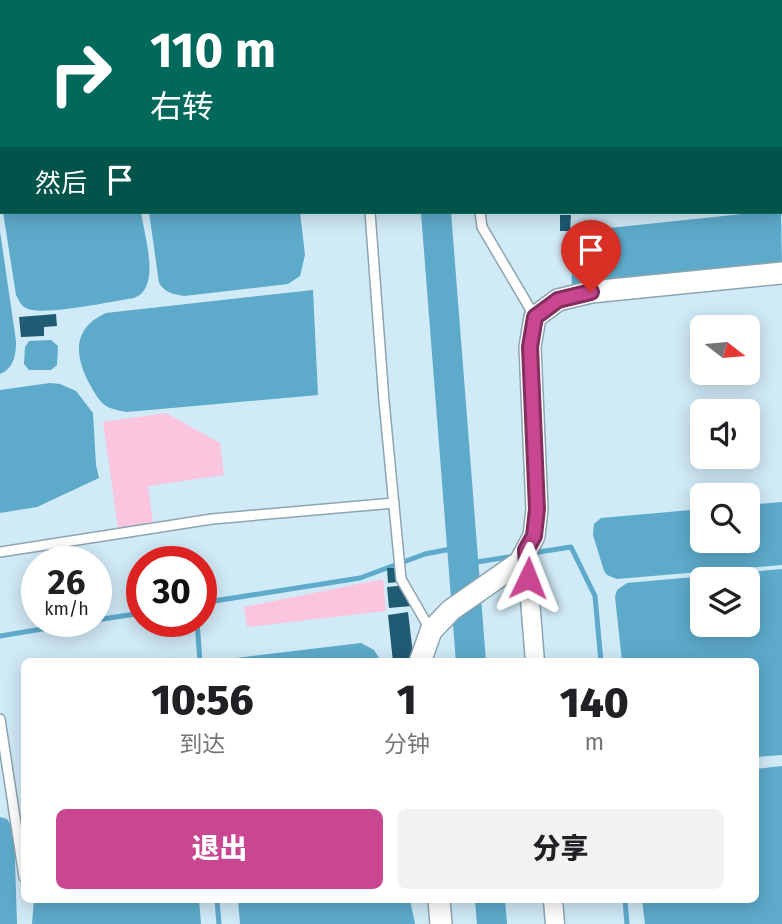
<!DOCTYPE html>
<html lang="zh">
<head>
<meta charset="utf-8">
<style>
	:root { --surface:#fff; --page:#f2f2f2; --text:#202124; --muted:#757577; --accent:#c94790 }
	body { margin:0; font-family:"Fira Sans","Noto Sans SC",sans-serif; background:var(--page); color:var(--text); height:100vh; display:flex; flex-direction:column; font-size:26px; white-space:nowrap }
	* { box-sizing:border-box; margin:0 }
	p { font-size:23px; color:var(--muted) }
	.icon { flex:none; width:38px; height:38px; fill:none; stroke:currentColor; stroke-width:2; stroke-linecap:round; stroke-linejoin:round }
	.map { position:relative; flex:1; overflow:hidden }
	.details { position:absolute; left:21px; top:658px; width:738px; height:245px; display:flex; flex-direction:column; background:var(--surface); border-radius:10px; box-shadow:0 4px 18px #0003 }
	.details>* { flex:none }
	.guide { position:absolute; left:0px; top:0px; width:782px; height:214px; box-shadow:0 4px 18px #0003; background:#00695c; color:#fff; overflow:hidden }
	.needle { width:46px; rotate:106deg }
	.controls { position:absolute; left:690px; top:315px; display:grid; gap:14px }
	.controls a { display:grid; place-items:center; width:70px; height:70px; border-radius:10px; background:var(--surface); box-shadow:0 4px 18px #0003; font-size:35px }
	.speed { position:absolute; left:21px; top:546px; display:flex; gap:14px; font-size:35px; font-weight:700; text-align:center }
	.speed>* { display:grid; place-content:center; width:91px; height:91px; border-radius:50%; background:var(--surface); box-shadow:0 4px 18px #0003; line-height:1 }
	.speed small { font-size:18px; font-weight:400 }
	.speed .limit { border:10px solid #d22; background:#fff; color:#111 }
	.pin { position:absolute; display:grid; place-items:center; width:60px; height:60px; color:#fff; margin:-72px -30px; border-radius:50% 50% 50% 0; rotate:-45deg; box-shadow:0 0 7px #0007 }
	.pin .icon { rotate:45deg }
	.me { position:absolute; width:77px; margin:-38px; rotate:2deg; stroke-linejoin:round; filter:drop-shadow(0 0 5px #0008) }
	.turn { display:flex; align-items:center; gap:24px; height:147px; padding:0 35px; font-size:32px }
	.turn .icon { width:91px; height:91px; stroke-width:2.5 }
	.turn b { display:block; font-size:49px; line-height:60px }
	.then { display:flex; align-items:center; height:66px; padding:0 35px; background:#0003; gap:14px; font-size:26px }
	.eta { display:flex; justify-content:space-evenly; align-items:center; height:119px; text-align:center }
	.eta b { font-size:42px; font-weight:800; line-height:49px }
	.cta { display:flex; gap:14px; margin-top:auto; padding:14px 35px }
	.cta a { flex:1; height:80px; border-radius:10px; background:var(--accent); color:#fff; font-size:28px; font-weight:800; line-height:80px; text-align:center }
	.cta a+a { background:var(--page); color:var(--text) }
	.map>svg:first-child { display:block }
</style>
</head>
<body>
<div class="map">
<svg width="782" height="924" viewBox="0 0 782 924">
	<rect width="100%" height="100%" fill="#d0eaf7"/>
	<g fill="#fbc5de">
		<polygon points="166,413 220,443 224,475 148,486 153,524 118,528 103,422"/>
		<polygon points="383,579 386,611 247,627 244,607"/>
	</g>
	<g fill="#5daacb" fill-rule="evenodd">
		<path d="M781,210L782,265L572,289C570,255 575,237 609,228Z"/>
		<path d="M3,212H141C144,235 162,288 134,298C113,301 41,317 26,308C20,305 19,300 16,295Z"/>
		<path d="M149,212H300L305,255L300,276L288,284L184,296C173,294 165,293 159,283Z"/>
		<path d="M0,231L16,341C16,355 14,368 0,374Z"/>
		<path d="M313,290L318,395L127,412C122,411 115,410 110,408C99,403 95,393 89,383C74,354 73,328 106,313Z"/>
		<polygon points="51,340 58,346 57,365 51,370 29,370 24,364 25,347 29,341"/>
		<polygon points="50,383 60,384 76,391 93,413 96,465 99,478 37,507 0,513 0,390"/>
		<polygon points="782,502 782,565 617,579 607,575 604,571 593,535 594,524 601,518 702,509 702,541 747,541 747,505"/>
		<path d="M782,569V755L756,757V662L622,661L615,597L617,590L627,583ZM747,579V625H702V579Z"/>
		<polygon points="361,643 374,650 381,661 235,661 236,658"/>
		<polygon points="782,766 782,924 645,924 642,900 756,900 756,769"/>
		<polygon points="0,817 7,819 14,830 17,924 0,924"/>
		<polygon points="34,900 199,900 201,924 32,924"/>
		<polygon points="238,900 410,900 415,924 240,924"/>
	</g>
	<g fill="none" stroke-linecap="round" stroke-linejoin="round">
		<g stroke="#5daacb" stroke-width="5">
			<polyline points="532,553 571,547 595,596 601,662"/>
			<polyline points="477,562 515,556"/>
			<polyline points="201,603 360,578 425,554 461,547"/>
			<polyline points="96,620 142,613"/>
			<polyline points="197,621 200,662"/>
			<polyline points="0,636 90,621"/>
			<polyline points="217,900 219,924"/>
			<polyline points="625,900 627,924"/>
		</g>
		<g stroke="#5daacb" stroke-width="30">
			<polyline points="420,0 420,2"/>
			<polyline points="0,90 2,90"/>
			<polyline points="436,212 471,662"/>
			<polyline points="490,900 492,924"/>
		</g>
	</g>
	<g fill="#1f5b73">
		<polygon points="560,215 571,215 570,231 560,231"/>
		<polygon points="56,314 57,326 44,327 44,336 21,337 19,317"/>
		<polygon points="387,568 398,568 399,582 388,583"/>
		<polygon points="408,585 411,606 389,608 387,587"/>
		<polygon points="408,612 414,662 393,662 388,615"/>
	</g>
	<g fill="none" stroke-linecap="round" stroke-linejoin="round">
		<g stroke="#8ca5b0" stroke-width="12">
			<g id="service">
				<polyline points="355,0 355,2"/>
				<polyline points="476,2 477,0"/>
				<polyline points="370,212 384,401 401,579 431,631"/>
				<polyline points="480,212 482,227 535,317"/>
				<polyline points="0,552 212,519 394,503"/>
				<polyline points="0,719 24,877"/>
			</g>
		</g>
		<g stroke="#8ca5b0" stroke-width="21">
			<g id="minor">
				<polyline points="526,550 535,662"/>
				<polyline points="553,900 555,924"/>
			</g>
		</g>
		<g stroke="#8ca5b0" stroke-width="24">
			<g id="tertiary">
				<polyline points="420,662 431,631 451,610 520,562 534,536 537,509 530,347 535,317 558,300 591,292 782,273"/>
				<polyline points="439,900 441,924"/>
			</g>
		</g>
		<use href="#service" stroke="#fff" stroke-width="9"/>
		<use href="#minor" stroke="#fff" stroke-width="18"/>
		<use href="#tertiary" stroke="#fff" stroke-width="21"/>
	</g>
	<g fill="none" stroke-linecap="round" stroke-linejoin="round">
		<g stroke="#832e5e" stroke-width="18">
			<polyline id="route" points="528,578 526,550 534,536 537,509 530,347 535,317 558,300 591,292"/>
		</g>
		<use href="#route" stroke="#c94790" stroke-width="12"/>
	</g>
</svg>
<div class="controls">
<a><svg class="needle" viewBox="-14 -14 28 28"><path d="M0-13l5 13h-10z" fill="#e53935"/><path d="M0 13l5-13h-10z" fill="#757577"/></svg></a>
<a><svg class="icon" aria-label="sound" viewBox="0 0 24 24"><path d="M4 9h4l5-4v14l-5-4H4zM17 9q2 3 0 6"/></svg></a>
<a><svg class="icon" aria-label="search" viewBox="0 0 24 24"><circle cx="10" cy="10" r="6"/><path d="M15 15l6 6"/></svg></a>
<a><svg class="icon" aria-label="layers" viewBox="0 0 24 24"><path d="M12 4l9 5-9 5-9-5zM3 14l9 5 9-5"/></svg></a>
</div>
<div class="speed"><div>26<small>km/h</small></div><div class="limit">30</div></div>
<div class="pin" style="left:591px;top:292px;background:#d93025"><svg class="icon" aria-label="arrive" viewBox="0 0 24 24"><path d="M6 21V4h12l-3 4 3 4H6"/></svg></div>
<svg class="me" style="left:528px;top:578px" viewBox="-20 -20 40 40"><path d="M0-17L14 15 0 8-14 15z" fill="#c94790" stroke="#fff" stroke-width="4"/></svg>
<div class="guide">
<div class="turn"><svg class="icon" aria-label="right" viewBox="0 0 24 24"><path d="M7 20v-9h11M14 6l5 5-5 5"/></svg><div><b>110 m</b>右转</div></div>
<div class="then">然后<svg class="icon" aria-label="arrive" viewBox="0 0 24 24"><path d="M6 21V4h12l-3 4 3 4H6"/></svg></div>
</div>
<section class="details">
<div class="eta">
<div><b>10:56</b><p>到达</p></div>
<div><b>1</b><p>分钟</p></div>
<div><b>140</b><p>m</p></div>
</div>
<div class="cta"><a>退出</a><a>分享</a></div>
</section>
</div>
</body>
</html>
